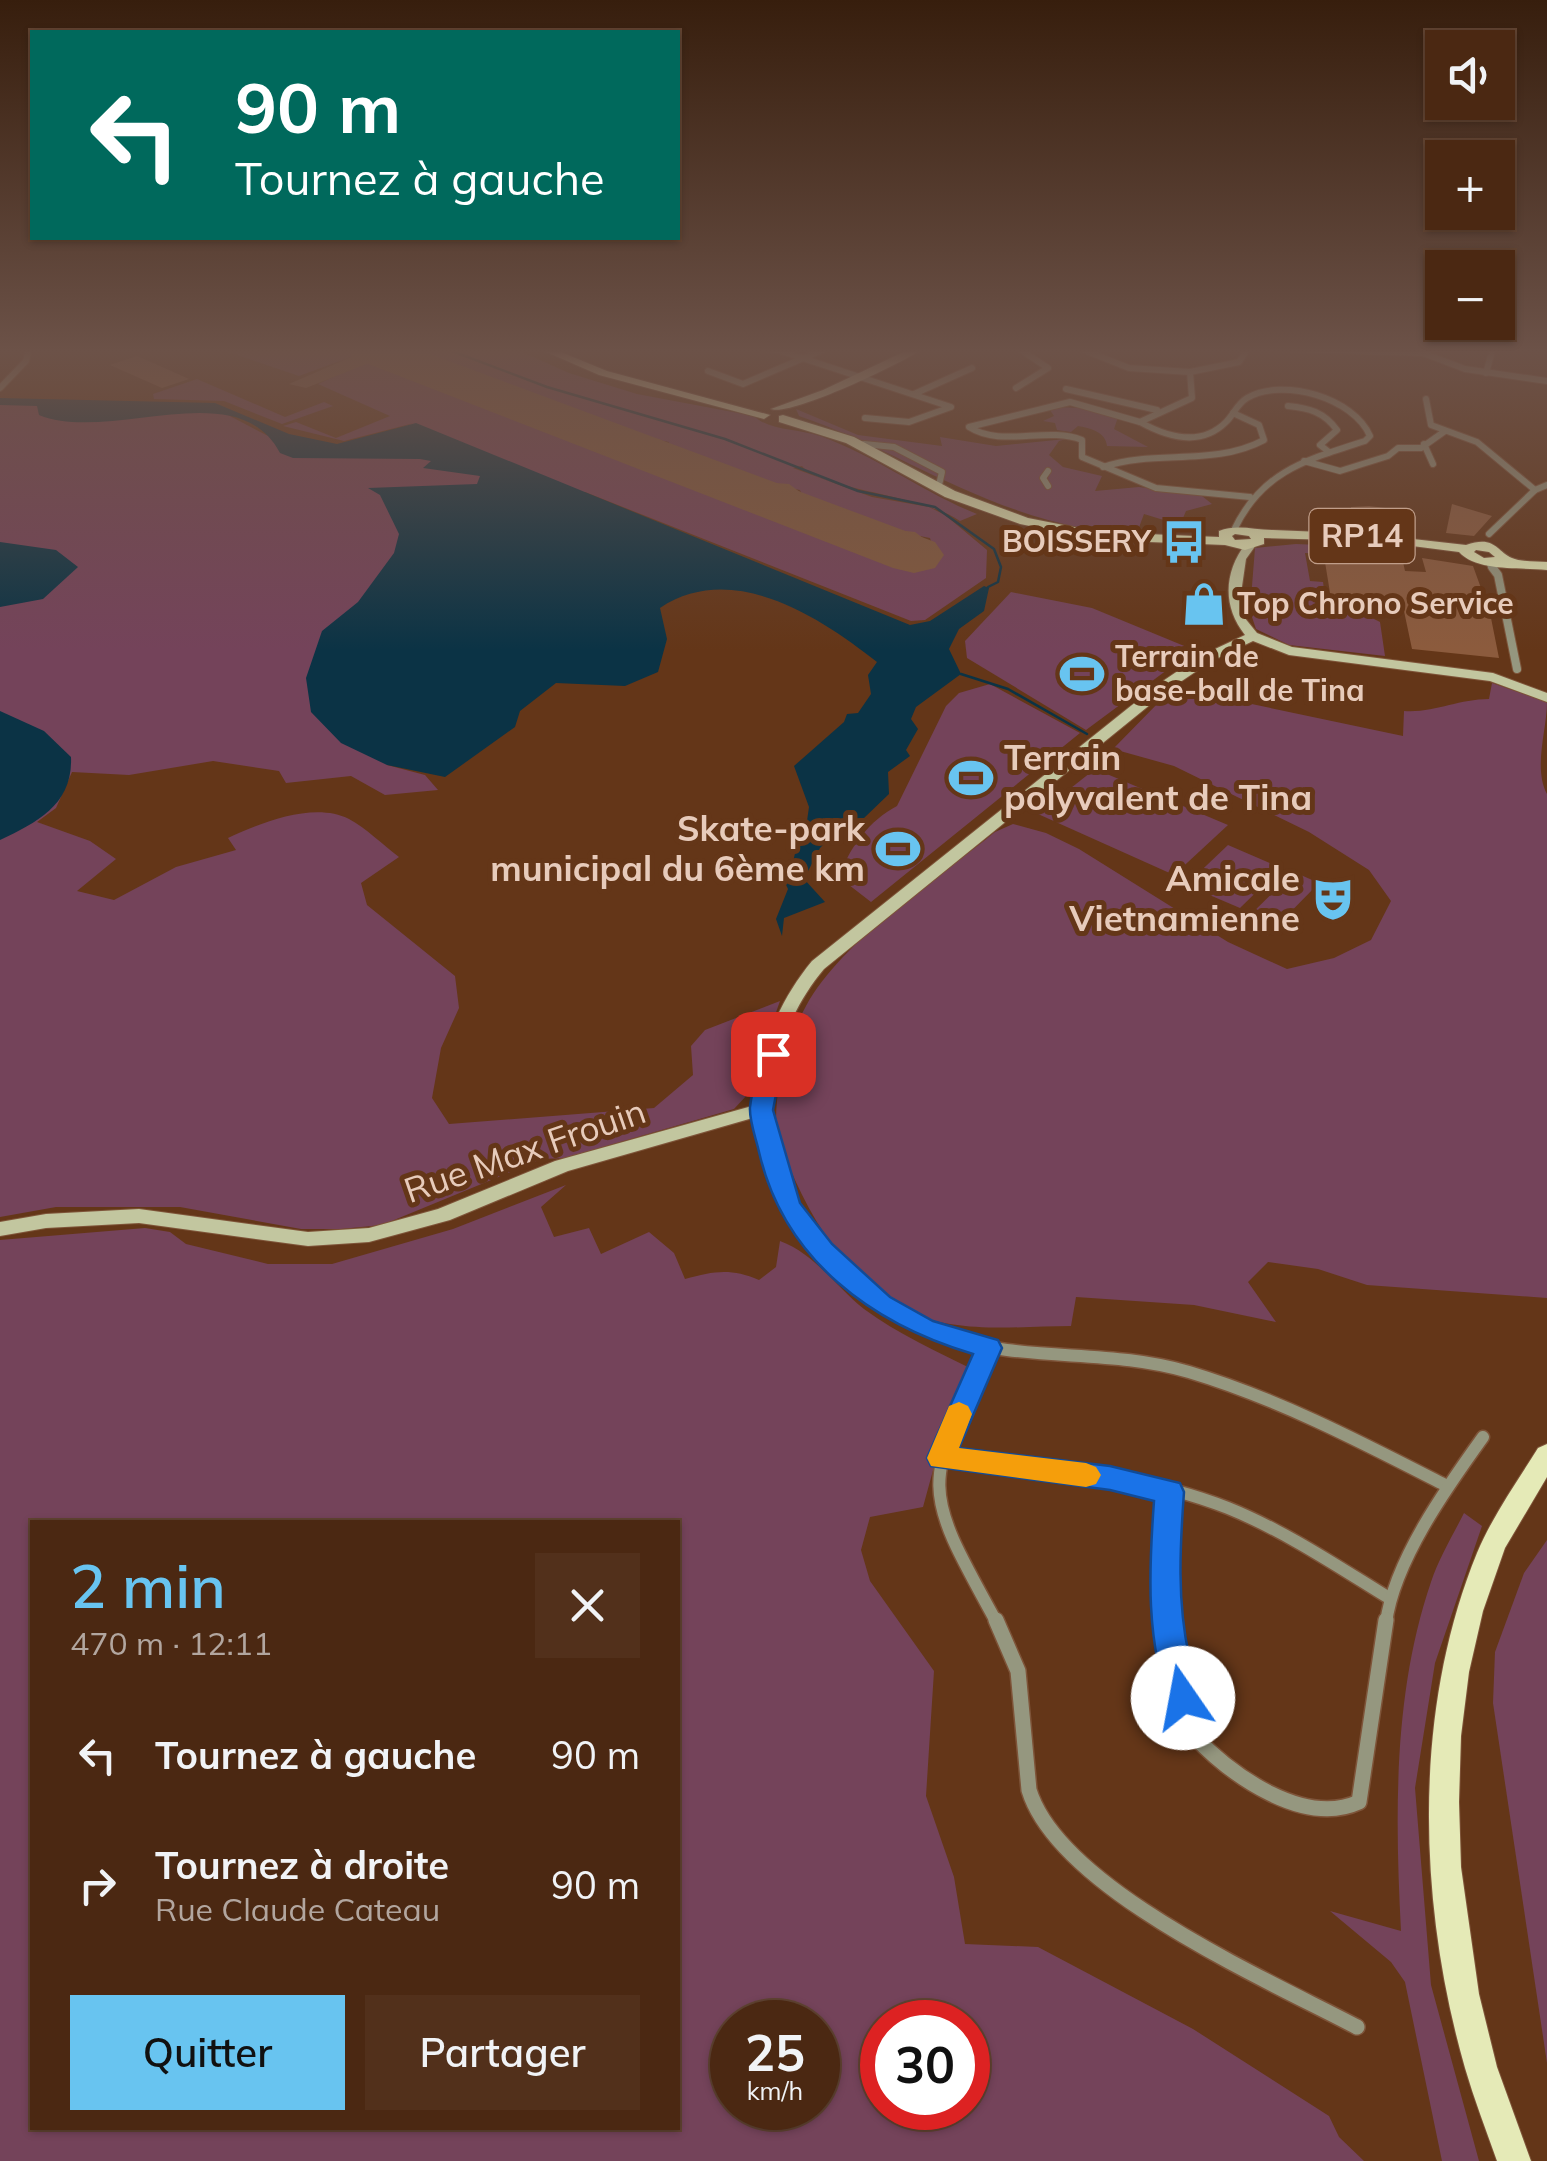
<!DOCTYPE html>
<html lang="fr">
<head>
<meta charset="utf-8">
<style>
	:root { --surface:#4b2812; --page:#52301b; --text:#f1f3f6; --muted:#b2a69f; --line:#624432; --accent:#68c4f0 }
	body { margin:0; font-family:Mulish,sans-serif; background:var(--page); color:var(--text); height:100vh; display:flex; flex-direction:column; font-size:38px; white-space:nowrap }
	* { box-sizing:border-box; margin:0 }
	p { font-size:32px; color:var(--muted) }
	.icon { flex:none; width:55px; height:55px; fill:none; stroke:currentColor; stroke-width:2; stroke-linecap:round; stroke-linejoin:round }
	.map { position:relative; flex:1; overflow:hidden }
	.drawer { position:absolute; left:30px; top:1520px; width:650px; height:610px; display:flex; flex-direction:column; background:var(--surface); border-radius:0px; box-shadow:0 2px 8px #0004,0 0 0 2px var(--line) }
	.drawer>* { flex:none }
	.banner { position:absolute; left:30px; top:30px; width:650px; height:210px; border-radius:0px; box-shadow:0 2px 8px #0004,0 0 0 2px var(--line); background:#00695c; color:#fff; overflow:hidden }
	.tools { position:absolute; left:1425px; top:30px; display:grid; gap:20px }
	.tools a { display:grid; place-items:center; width:90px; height:90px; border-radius:0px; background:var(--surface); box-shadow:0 2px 8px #0004,0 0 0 2px var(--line); font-size:50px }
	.speed { position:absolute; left:710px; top:2000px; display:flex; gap:20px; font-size:50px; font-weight:700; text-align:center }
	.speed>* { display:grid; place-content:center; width:130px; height:130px; border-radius:50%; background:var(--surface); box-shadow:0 2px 8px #0004,0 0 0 2px var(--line); line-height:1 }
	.speed small { font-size:25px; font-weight:400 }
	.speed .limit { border:15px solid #d22; background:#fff; color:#111 }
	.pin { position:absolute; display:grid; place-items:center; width:85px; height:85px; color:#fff; margin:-42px; border-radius:20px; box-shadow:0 5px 15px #0006 }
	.me { position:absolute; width:110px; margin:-55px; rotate:348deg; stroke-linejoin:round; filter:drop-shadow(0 0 8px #0008) }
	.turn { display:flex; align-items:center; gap:35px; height:210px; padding:0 40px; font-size:45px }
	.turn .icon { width:130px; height:130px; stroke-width:2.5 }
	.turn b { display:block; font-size:70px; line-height:85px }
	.round { display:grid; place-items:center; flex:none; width:105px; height:105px; border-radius:0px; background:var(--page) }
	.summary { display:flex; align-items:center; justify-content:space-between; height:170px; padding:0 40px }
	h1 { font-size:60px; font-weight:600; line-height:75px; color:var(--accent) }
	.primary-button { display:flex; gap:20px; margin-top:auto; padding:20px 40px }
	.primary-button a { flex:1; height:115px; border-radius:0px; background:var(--accent); color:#111; font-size:40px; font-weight:600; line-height:115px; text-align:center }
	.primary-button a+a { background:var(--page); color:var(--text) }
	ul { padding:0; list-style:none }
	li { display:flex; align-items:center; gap:30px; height:130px; padding:0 40px }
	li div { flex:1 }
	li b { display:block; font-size:38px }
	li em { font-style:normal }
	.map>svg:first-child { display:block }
</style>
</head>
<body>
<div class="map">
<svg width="1547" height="2161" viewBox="0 0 1547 2161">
	<rect width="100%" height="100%" fill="#643618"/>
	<g fill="#74435a" fill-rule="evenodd">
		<polygon points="217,348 344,348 356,355 299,376"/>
		<path d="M398,348H513L569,373L637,394L754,416C769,431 799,429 820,436C878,457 920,491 977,514L960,521C924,495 818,489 802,466L793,468L872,497L929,507L945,515L987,550L986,578L925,620L911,621L585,492L387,765L425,775L438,790L385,795L351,776L286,783L279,771L213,761L129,775L72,772L56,808L37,822L90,841L116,859L77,891L114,900L176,867L236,850L228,838C260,823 314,801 349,819C366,828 383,845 399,857L361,883L367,905L455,976L459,1008L441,1048L432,1098L449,1124L654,1108L693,1075L691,1046L705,1030L780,1001L747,1095L734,1109L565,1158L542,1159L382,1225L341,1229H301L180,1207H56L0,1217V405L207,404L266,435L333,450L414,423L344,441L283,426L296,422L336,438L390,416L318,384L364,363L382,362L905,564L933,547L930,538L874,527L805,502L800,490L750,481L665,450L669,442L623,434Z"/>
		<polygon points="197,379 285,417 324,402 333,406 282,424 224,401 154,399 153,394"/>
		<path d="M1055,407L1081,408L1118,417L1114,429L1148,447L1107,446C1106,432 1090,428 1078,426L1071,432L1057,430L1055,423L1043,421L1054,416L1050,410Z"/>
		<path d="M796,409L858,435L942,446L940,437L996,446L1066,439L1059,441L1049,455L1063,467L1102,476L1095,491L1139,487L1202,496L1212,504L1186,511L1180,525L1144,514L1138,530L1080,525L1082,528C972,506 900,451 799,416Z"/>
		<polygon points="1296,544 1411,549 1409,560 1305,553 1310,581 1323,582 1326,604 1332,605 1333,612 1364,614 1380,622 1385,656 1289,645 1256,629 1250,611 1255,548"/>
		<polygon points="1011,592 1092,608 1194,650 1086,730 967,658 965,641"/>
		<path d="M1492,683L1547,702C1547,730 1533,768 1547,794V1298L1367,1285L1318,1269L1268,1262L1248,1282L1276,1322L1194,1305L1076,1297L1071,1326C1019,1326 954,1335 906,1310C849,1281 812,1222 789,1166C785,1155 777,1142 776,1130C775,1086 785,1045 806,1006C843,939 936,880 995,832L1013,824L1046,833L1079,849L1228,942L1287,969L1334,958L1371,940L1391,901L1369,870L1309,832L1174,766L1113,749L1161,700L1185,690L1403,736L1404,711C1435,713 1458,699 1489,699Z"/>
		<path d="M990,684L1080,733L871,902L840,878C847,849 871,819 897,806L946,706L959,693Z"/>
		<polygon points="1095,769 1228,825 1174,875 1038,814"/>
		<polygon points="1228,845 1281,868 1240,908 1186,885"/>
		<polygon points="1294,872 1319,883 1267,936 1241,924"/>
		<path d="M566,1185L541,1207L554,1237L589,1228L601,1254L649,1232L674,1253L685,1279C714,1271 731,1268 759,1280L776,1267L780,1241C815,1254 835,1286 864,1309C898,1334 936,1351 974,1370L941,1441L923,1507L870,1517L861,1550L870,1581L934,1671L926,1796L954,1877L965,1944L1038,1947L1193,2029L1329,2116L1339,2137L1364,2161H0V1240L145,1228L170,1232L186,1244L268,1264H332L453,1229ZM32,1522H678V2128H32ZM732,2022H818V2108H732ZM882,2022H968V2108H882Z"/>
		<path d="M1464,1513L1482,1526L1435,1663L1415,1788L1431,1985L1479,2161H1442L1405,1982L1391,1962L1330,1911L1401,1931C1395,1816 1393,1693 1431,1582C1439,1558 1453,1535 1464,1513Z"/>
		<polygon points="1547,1540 1547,2063 1493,1703 1495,1652 1524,1573"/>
	</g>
	<g fill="#0b3345">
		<path d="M0,398L215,403L289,434L337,444L416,423L910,625L930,621L984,586L989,588L984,611L959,629L949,649L961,674L916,707L911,719L918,729L906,750L910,756L888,772L889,794L864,818L848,819L820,848L804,879L825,902L784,918L782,936L776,919L788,889L780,872L793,862L800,832L807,821L809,807L794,766L844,722L847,714L858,713L871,694L868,675L877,662C819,616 732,560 660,608L667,639L658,672L625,686L556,683L520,711L515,727L445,777L387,765L341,743L311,712L306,678L322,631L358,602L394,553L399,534L380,495L368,488L477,484L480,476L423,468L431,461L420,459L293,458L280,453C238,372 110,444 39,415L37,406L0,405Z"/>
		<polygon points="0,542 56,550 78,567 43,599 0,607"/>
		<path d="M0,711L44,731L71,757C73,804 38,822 0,840Z"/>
	</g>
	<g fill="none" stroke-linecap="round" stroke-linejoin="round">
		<g stroke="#0b3345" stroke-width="2.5">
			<polyline points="444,348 547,387 725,439 858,491 935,507 994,549 1001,567 998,582 988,587"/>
			<polyline points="961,674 1008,689 1087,734"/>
		</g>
		<g fill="#82593e" fill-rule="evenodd">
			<polygon points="372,348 392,348 394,353 306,388 289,384"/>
			<polygon points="604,431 659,439 670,445 644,458 597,441 597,433"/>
			<polygon points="734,480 789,484 804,495 778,510 750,501 748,495 726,492 726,482"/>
			<polygon points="851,525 915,532 931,544 901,558 872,548 870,541 843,537 839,532"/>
		</g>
		<polygon fill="#82593e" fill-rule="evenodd" points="346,348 414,348 935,542 944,555 935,568 914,573 893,568 353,358"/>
	</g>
	<g fill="#8c5b3d">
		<polygon points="137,356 160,366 189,379 162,388 110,365"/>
		<polygon points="1452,504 1492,516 1474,536 1446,533"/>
		<polygon points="1369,506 1402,510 1402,519 1351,517 1351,507"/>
		<polygon points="1324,556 1403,562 1405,571 1426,572 1422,558 1473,566 1490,613 1499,658 1412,649 1404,611 1332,605"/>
	</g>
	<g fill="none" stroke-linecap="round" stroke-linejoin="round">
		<g stroke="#7e5439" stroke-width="8">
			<g id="street-far4">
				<polyline points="759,348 778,350 951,407 909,422 865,418"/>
				<path d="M1079,348L1129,368L1190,372L1192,398L1140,422C1167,437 1201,447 1226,422C1234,414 1237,404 1247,398C1283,377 1354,398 1370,436L1365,441C1306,460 1262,471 1234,530"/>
				<polyline points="1260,348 1423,353 1465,369 1547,381"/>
				<polyline points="708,371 743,384 827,348"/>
				<polyline points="1190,372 1239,362 1248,348"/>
				<polyline points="1486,373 1493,348"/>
				<polyline points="0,388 26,361 29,348"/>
				<polyline points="1016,388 1048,368 1018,348"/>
				<polyline points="1066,389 1157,410"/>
				<polyline points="914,394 972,368"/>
				<polyline points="1426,399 1431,425 1477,442 1535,490"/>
				<path d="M1288,406C1309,408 1324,412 1337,430L1320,445L1329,452"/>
				<path d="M1140,422L1070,402L969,427C1002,448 1046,426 1082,440V457L1156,488L1250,497"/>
				<polyline points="864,444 894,447 942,472 939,485"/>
				<polyline points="1424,444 1433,464"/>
				<polyline points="1304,461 1340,471 1388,456 1398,448 1421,448 1445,431"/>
				<path d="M1103,467C1156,449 1213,467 1264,440L1259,425L1233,413"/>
				<polyline points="1048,471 1043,478 1048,486"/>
				<polyline points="1489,534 1535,490 1547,485"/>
				<polyline points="1489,563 1494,570"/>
			</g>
		</g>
		<g stroke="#7e5439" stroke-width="10">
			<polyline id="street-far3" points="1492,567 1498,575 1517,669"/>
		</g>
		<g stroke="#7e5439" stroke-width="12">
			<polyline id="street-far2" points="761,1110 782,1191"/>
		</g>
		<g stroke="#7e5439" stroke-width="15">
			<g id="street-far1">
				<path d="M781,1189C817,1277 915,1339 1007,1350C1069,1358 1128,1354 1189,1372C1279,1399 1363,1443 1447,1486"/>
				<path d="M989,1348C921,1489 922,1487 997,1623"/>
				<path d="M941,1458C1037,1468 1137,1472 1228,1508C1285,1531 1337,1566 1389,1598"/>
				<polyline points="1170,1492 1171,1623"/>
				<path d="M1386,1623C1394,1561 1447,1487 1483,1437"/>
			</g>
		</g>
		<g stroke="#7e5439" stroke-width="18">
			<g id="street">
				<path d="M996,1620L1018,1671L1029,1790C1059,1889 1268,1980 1357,2027"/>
				<path d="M1171,1620L1194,1736C1232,1776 1304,1827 1359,1802L1386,1620"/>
			</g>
		</g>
		<g stroke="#7e5439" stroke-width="2">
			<g id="secondary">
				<path d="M912,348H924C903,363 790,417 771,409L823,390Z"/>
				<path d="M1246,543L1256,545L1246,559L1240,600L1244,617L1257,633L1292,647L1493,673L1547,693V702L1490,681L1289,655L1253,641L1210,662L1167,691L824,969C798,1000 782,1036 774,1076C772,1089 772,1103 767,1114L568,1171L450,1220L369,1242L308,1246L139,1223L46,1228L0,1236V1222L46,1214L139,1209L308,1232L369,1228L438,1209L555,1161L752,1106C758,1053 778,1002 812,961L1157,685L1200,656L1245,635C1222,606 1224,572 1246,543Z"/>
			</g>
		</g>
		<g stroke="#7e5439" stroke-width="2">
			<g id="primary">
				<polygon points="537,348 551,348 607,371 770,415 764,419 599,375"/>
				<path d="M783,415L854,437L955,491L1028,518L1099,532L1219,537V531C1237,524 1253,530 1273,530C1338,532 1401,537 1466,545C1495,535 1496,551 1512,558C1520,562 1537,561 1547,562V570C1521,567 1477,572 1459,552L1373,541L1264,538V544L1245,550L1225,545L1099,540L1020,524L945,497L846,443L779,422V416ZM1235,534L1249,536L1251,539L1235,540L1232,536ZM1476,550L1489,552L1495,557L1484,558L1474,552Z"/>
				<path d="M1547,1444V1477L1505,1548L1483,1611L1469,1672L1461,1736L1459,1802L1461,1867L1479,1994L1497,2067L1531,2161H1497C1486,2130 1474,2099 1465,2068C1418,1904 1412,1712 1477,1553C1493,1515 1517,1482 1538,1448Z"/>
			</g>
		</g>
		<use href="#street-far4" stroke="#95977f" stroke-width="6"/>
		<use href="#street-far3" stroke="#95977f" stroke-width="8"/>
		<use href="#street-far2" stroke="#95977f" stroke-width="10"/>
		<use href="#street-far1" stroke="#95977f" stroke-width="12"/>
		<use href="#street" stroke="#95977f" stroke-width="15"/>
		<use href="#secondary" fill="#c2c69f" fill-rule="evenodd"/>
		<use href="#primary" fill="#e5eab7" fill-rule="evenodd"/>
	</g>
	<linearGradient id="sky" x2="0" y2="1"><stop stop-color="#371e0d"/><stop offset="0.54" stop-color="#6c5248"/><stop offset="1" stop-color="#6c5248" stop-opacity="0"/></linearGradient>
	<rect width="1547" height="650" fill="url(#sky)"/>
	<path fill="#1a73e8" stroke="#114b97" stroke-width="2.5" d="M773,1046L784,1054L773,1110L800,1203L832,1244L890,1297L933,1321L998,1340L1002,1348L959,1448L1110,1466L1180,1483L1184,1492C1180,1547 1177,1601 1189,1656C1193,1673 1202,1692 1194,1708L1183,1713L1172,1708C1145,1645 1149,1568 1154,1501L1110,1490L931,1466L927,1458L973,1354C872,1324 784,1260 759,1152C756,1138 749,1121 750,1107C752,1089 758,1071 762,1054Z"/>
	<polygon fill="#f59e0b" points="959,1402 968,1406 972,1414 959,1448 1086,1463 1096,1467 1101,1475 1096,1484 1086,1487 931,1466 927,1458 949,1406"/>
	<defs>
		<g id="bus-bare" transform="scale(3.45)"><path d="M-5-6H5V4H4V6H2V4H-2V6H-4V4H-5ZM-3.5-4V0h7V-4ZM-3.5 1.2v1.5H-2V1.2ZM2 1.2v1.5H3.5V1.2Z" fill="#68c4f0" stroke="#643618" stroke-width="2.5" paint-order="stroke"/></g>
		<g id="shop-bare" transform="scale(3.45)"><path d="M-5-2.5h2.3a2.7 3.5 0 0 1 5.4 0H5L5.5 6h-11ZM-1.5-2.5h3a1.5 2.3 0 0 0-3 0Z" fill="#68c4f0" stroke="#643618" stroke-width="2.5" paint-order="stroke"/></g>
		<g id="stadium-bare" transform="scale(3.45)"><path d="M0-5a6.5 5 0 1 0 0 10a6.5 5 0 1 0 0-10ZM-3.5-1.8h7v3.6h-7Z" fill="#68c4f0" stroke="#643618" stroke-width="2.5" paint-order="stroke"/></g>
		<g id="theatre-bare" transform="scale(3.45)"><path d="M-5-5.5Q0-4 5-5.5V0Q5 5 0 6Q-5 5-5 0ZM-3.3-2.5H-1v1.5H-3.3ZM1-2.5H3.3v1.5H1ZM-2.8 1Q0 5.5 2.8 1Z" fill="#68c4f0" stroke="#643618" stroke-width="2.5" paint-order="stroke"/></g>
	</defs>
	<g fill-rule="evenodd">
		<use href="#bus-bare" x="1184" y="542"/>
		<use href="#shop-bare" x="1204" y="604"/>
		<use href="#stadium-bare" x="1082" y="674"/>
		<use href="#stadium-bare" x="971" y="778"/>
		<use href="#stadium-bare" x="898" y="849"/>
		<use href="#theatre-bare" x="1333" y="899"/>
	</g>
	<g text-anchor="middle" stroke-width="10" stroke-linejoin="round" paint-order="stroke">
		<g font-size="30" font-weight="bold" fill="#e7cbbb" stroke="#643618" text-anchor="start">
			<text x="1151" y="552" text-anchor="end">BOISSERY</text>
			<text x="1237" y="614">Top Chrono Service</text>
			<text x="1115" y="667">Terrain de<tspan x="1115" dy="34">base-ball de Tina</tspan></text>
		</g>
		<rect fill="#643618" stroke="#c09e8a" stroke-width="2.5" x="1309.5" y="509" width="105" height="54" rx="8"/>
		<g font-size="32" font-weight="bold" fill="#e7cbbb">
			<text x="1362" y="547">RP14</text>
		</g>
		<g font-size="35" font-weight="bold" fill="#e7cbbb" stroke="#643618" text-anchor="end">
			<text x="1004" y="770" text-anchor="start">Terrain<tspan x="1004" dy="40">polyvalent de Tina</tspan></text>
			<text x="865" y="841">Skate-park<tspan x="865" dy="40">municipal du 6ème km</tspan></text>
			<text x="1300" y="891">Amicale<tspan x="1300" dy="40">Vietnamienne</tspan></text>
		</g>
		<g font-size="35" fill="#e7cbbb" stroke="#643618">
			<text transform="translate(525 1151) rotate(-19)" y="12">Rue Max Frouin</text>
		</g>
	</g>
</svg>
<div class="tools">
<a><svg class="icon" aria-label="sound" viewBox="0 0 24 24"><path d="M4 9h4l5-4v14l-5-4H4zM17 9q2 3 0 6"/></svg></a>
<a>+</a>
<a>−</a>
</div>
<div class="speed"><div>25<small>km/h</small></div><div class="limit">30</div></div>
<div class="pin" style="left:773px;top:1054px;background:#d93025"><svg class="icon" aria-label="arrive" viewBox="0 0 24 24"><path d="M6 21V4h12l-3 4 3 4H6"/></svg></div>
<svg class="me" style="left:1183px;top:1698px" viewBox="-20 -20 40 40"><circle r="19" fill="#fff"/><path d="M0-13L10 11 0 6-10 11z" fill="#1a73e8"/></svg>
<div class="banner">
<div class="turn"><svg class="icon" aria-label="left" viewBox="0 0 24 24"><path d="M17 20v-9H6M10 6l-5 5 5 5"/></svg><div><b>90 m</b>Tournez à gauche</div></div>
</div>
<section class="drawer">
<div class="summary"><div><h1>2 min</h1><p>470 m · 12:11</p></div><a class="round"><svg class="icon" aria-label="close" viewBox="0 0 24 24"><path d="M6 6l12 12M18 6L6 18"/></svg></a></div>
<ul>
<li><svg class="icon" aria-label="left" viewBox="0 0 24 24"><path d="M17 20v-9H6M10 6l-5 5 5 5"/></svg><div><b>Tournez à gauche</b></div><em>90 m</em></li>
<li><svg class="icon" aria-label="right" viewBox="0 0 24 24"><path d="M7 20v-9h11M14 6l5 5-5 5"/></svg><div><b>Tournez à droite</b><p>Rue Claude Cateau</p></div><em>90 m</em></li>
</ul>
<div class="primary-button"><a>Quitter</a><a>Partager</a></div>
</section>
</div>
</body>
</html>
